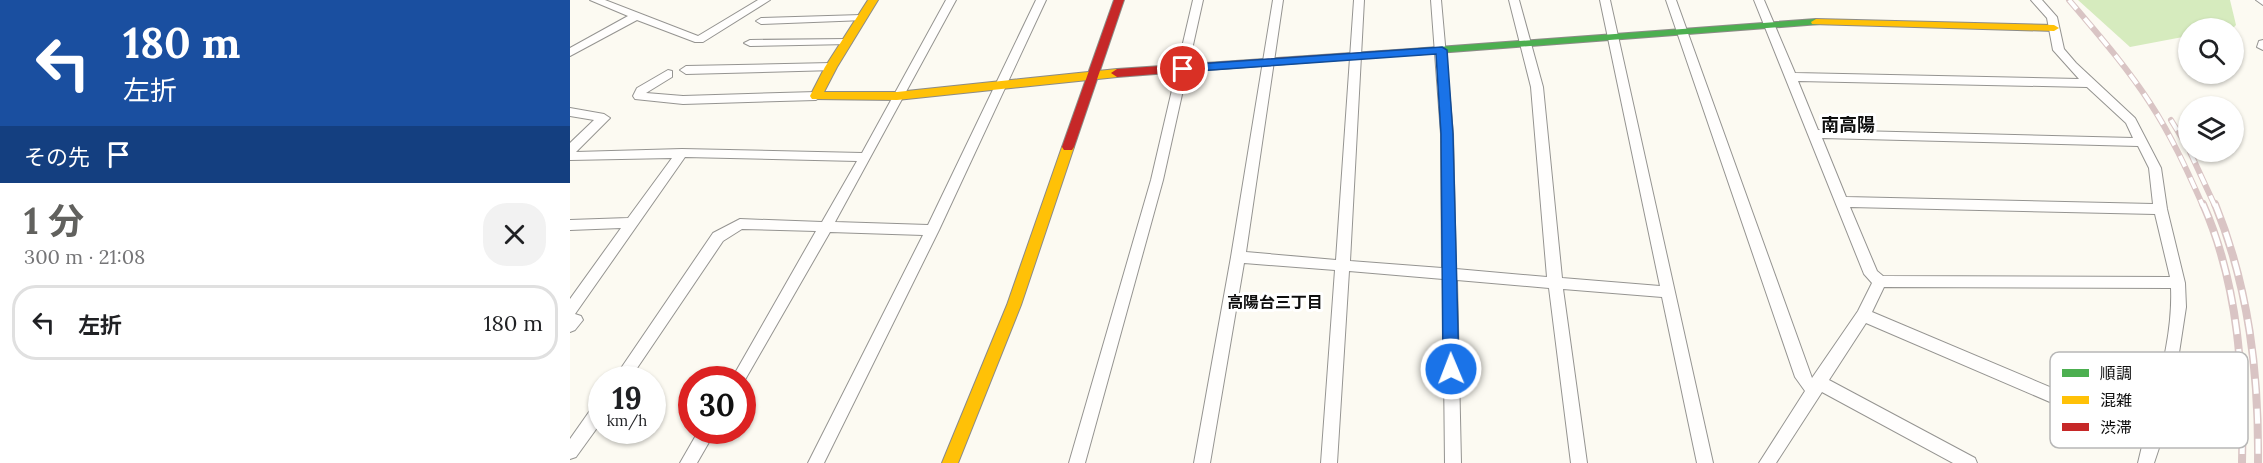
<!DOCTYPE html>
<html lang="ja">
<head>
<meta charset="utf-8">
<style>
	:root { --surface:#fff; --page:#f2f2f2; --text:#202124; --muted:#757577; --line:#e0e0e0; --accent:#61615e }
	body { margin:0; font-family:Lora,"Noto Sans JP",serif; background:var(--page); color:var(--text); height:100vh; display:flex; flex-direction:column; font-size:22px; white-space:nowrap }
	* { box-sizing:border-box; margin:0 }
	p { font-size:20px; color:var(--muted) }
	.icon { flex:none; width:33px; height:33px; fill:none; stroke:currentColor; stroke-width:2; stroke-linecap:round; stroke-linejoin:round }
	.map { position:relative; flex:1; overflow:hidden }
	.drawer { display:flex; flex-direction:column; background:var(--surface); width:570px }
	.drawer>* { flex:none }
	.guide { background:#1a4fa0; color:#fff; overflow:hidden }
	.tools { position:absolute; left:1608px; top:18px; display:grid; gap:12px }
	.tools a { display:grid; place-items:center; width:66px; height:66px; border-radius:50%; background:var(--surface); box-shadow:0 2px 4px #0004; font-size:30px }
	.speed { position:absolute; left:18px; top:366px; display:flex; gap:12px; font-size:30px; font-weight:700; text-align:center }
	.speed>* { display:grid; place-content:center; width:78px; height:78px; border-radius:50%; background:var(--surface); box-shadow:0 2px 4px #0004; line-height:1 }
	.speed small { font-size:15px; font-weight:400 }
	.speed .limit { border:9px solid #d22; background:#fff; color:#111 }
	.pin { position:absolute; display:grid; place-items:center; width:51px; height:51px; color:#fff; margin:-26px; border:3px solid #fff; border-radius:50%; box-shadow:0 2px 6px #0007 }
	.me { position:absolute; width:66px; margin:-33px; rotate:359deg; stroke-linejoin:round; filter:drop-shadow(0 0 4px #0008) }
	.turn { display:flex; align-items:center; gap:21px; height:126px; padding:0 24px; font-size:27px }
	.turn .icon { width:78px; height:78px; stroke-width:2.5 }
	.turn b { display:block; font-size:42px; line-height:51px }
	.then { display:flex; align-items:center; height:57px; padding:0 24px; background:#0003; gap:12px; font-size:22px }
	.round { display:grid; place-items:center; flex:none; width:63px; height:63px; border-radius:24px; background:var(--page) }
	.summary { display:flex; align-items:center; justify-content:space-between; height:102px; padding:0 24px }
	h1 { font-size:36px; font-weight:700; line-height:45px; color:var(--accent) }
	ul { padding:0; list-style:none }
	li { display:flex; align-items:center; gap:18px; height:75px; margin:0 12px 9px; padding:0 12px; border:3px solid var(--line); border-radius:24px }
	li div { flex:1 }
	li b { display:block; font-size:22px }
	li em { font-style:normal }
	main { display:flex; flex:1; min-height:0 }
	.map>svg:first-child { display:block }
</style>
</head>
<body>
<main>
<section class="drawer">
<div class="guide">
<div class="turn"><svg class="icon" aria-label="left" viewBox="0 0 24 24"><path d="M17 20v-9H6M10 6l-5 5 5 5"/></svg><div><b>180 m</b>左折</div></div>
<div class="then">その先<svg class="icon" aria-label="arrive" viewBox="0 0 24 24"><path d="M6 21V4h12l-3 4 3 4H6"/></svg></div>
</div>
<div class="summary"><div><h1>1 分</h1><p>300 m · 21:08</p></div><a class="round"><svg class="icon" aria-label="close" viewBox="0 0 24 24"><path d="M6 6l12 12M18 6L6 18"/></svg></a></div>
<ul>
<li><svg class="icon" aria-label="left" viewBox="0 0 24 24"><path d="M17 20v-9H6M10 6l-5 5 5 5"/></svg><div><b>左折</b></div><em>180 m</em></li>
</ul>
</section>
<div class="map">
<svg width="1693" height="463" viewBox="0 0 1693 463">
	<rect width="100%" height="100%" fill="#fcfaf2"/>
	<polygon fill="#d6ebbe" points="1508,0 1660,0 1666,25 1663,28 1618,28 1618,36 1560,47"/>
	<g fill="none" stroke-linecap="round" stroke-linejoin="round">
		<g stroke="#959491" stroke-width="2">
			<g id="street">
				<polygon points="20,0 35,0 128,36 188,0 200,0 133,42 125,42 67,20 0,56 0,48 58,16"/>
				<polygon points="376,0 386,0 265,222 358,225 466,0 476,0 369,230 254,463 238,463 353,235 260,232 172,385 172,380 161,380 246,231 172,229 153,241 59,380 43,380 143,233 170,219 252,222 287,161 115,157 5,314 11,316 13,320 5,330 0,332 0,299 51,228 0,230 0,220 58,218 102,158 0,160 0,143 24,120 0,116 0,108 34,114 40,118 6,152 112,149 292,153"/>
				<polygon points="623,0 633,0 593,180 515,463 499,463 581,180"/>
				<polygon points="703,0 713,0 676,252 766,260 784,0 794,0 780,261 872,268 871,134 861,0 871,0 883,134 886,269 977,277 961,87 939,0 949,0 973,87 992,278 1090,286 1030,0 1040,0 1143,463 1127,463 1092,297 993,289 1017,463 1001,463 979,288 887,280 891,463 875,463 873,279 779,271 767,463 751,463 765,270 674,263 640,463 624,463 661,257"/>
				<path d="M1096,0H1106L1242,378L1288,311L1302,283L1294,274L1184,0H1194L1225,73L1509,79L1483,50L1477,18L1461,0H1472L1487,17L1494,49L1506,63L1565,118L1591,168L1597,209L1615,283L1616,307L1605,379L1591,436L1592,439L1584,463H1568L1573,442L1296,323L1259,380L1405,458L1407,463H1383L1252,392L1206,463H1189L1235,391L1225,377ZM1228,81L1517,87L1556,123L1563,138L1248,130ZM1252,138L1568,146L1579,168L1583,204L1276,197ZM1280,207L1585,214L1600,277L1313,276L1307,271ZM1314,287L1601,288C1603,335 1588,383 1577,428L1302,312Z"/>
				<polygon points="1686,0 1693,0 1693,5"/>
				<polygon points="291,15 295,16 295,20 191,24 186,21 191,18"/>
				<polygon points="276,39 282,42 280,44 180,46 174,43 180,40"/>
				<polygon points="1693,40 1693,50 1687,47 1689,41"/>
				<polygon points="261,63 265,64 265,70 116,74 110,70 116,66"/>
				<polygon points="98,70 102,71 102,77 76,93 113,96 246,92 252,96 246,100 113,104 65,99 63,96 67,88"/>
				<polygon points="32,400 32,421 6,457 0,459 0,439 26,402"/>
				<polygon points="129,430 146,430 127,463 110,463"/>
			</g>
		</g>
		<g stroke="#8c8b87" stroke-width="2">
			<polygon id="fast" points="1246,19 1251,22 1250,24 841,55 835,52 841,49"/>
		</g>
		<g stroke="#8c8b87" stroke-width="2">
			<g id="slow">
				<polygon points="298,0 308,0 267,67 254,92 327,92 547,69 553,73 547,77 327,100 242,99 240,96 255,67"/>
				<polygon points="1246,19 1484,25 1489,28 1484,31 1242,24 1241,22"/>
				<polygon points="498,143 504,147 451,305 388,463 372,463 437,305 492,147"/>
			</g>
		</g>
		<g stroke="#8c8b87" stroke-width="2">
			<g id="jam">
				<polygon points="544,0 554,0 504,147 502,150 494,150 492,147"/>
				<polygon points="841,49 845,50 845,54 547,77 541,73 547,69"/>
			</g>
		</g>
		<use href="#street" fill="#fffefd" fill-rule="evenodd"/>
		<use href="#fast" fill="#4caf50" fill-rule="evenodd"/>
		<use href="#slow" fill="#ffc107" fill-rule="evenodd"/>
		<use href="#jam" fill="#c62828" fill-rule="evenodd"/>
		<g stroke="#d9c4c4" stroke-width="6">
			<g id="rail-far1">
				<path d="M1499,0C1527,33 1556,66 1580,103C1601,135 1617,170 1633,206"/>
				<polyline points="1601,120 1618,148"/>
				<polyline points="1620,152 1645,206"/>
			</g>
		</g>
		<g stroke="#d9c4c4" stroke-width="8">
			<g id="rail">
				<path d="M1633,204C1669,286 1674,376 1672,463"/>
				<path d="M1645,204C1679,288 1689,374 1688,463"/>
			</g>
		</g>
		<use href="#rail-far1" stroke="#fff" stroke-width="4" stroke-dasharray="12" stroke-linecap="butt"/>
		<use href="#rail" stroke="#fff" stroke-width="5" stroke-dasharray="15" stroke-linecap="butt"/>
	</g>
	<polygon fill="#1a73e8" stroke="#114b97" stroke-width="1.5" points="872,47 877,50 883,134 889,369 886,374 881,376 875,374 873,369 871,134 866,54 613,72 607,69 613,65"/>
	<g text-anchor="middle" stroke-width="6" stroke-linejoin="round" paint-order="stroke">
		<g font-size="16" font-weight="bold" fill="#0e0e0e" stroke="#fff">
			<text x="705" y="308">高陽台三丁目</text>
		</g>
		<g font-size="18" font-weight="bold" fill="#0e0e0e" stroke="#fff">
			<text x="1278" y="131">南高陽</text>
		</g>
	</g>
	<rect x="1480" y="352" width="198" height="96" rx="9" fill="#fff" stroke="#b7b7b7" stroke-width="1.5"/>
	<rect x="1492" y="369" width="27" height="8" fill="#4caf50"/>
	<rect x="1492" y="396" width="27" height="8" fill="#ffc107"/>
	<rect x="1492" y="423" width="27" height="8" fill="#c62828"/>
	<g font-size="16" fill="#0e0e0e">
		<text x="1530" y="379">順調</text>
		<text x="1530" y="406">混雑</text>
		<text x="1530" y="433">渋滞</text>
	</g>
</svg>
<div class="tools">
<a><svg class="icon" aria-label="search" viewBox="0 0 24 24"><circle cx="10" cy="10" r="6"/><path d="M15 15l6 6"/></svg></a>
<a><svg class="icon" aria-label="layers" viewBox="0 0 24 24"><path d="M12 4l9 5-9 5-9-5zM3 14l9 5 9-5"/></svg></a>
</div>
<div class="speed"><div>19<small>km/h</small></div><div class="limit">30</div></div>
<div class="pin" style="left:613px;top:69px;background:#d93025"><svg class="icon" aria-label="arrive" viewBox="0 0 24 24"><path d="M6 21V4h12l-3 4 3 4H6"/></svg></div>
<svg class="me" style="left:881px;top:369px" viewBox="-20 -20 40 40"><circle r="17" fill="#1a73e8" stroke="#fff" stroke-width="3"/><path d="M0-11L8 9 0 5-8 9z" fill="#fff"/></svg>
</div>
</main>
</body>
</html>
